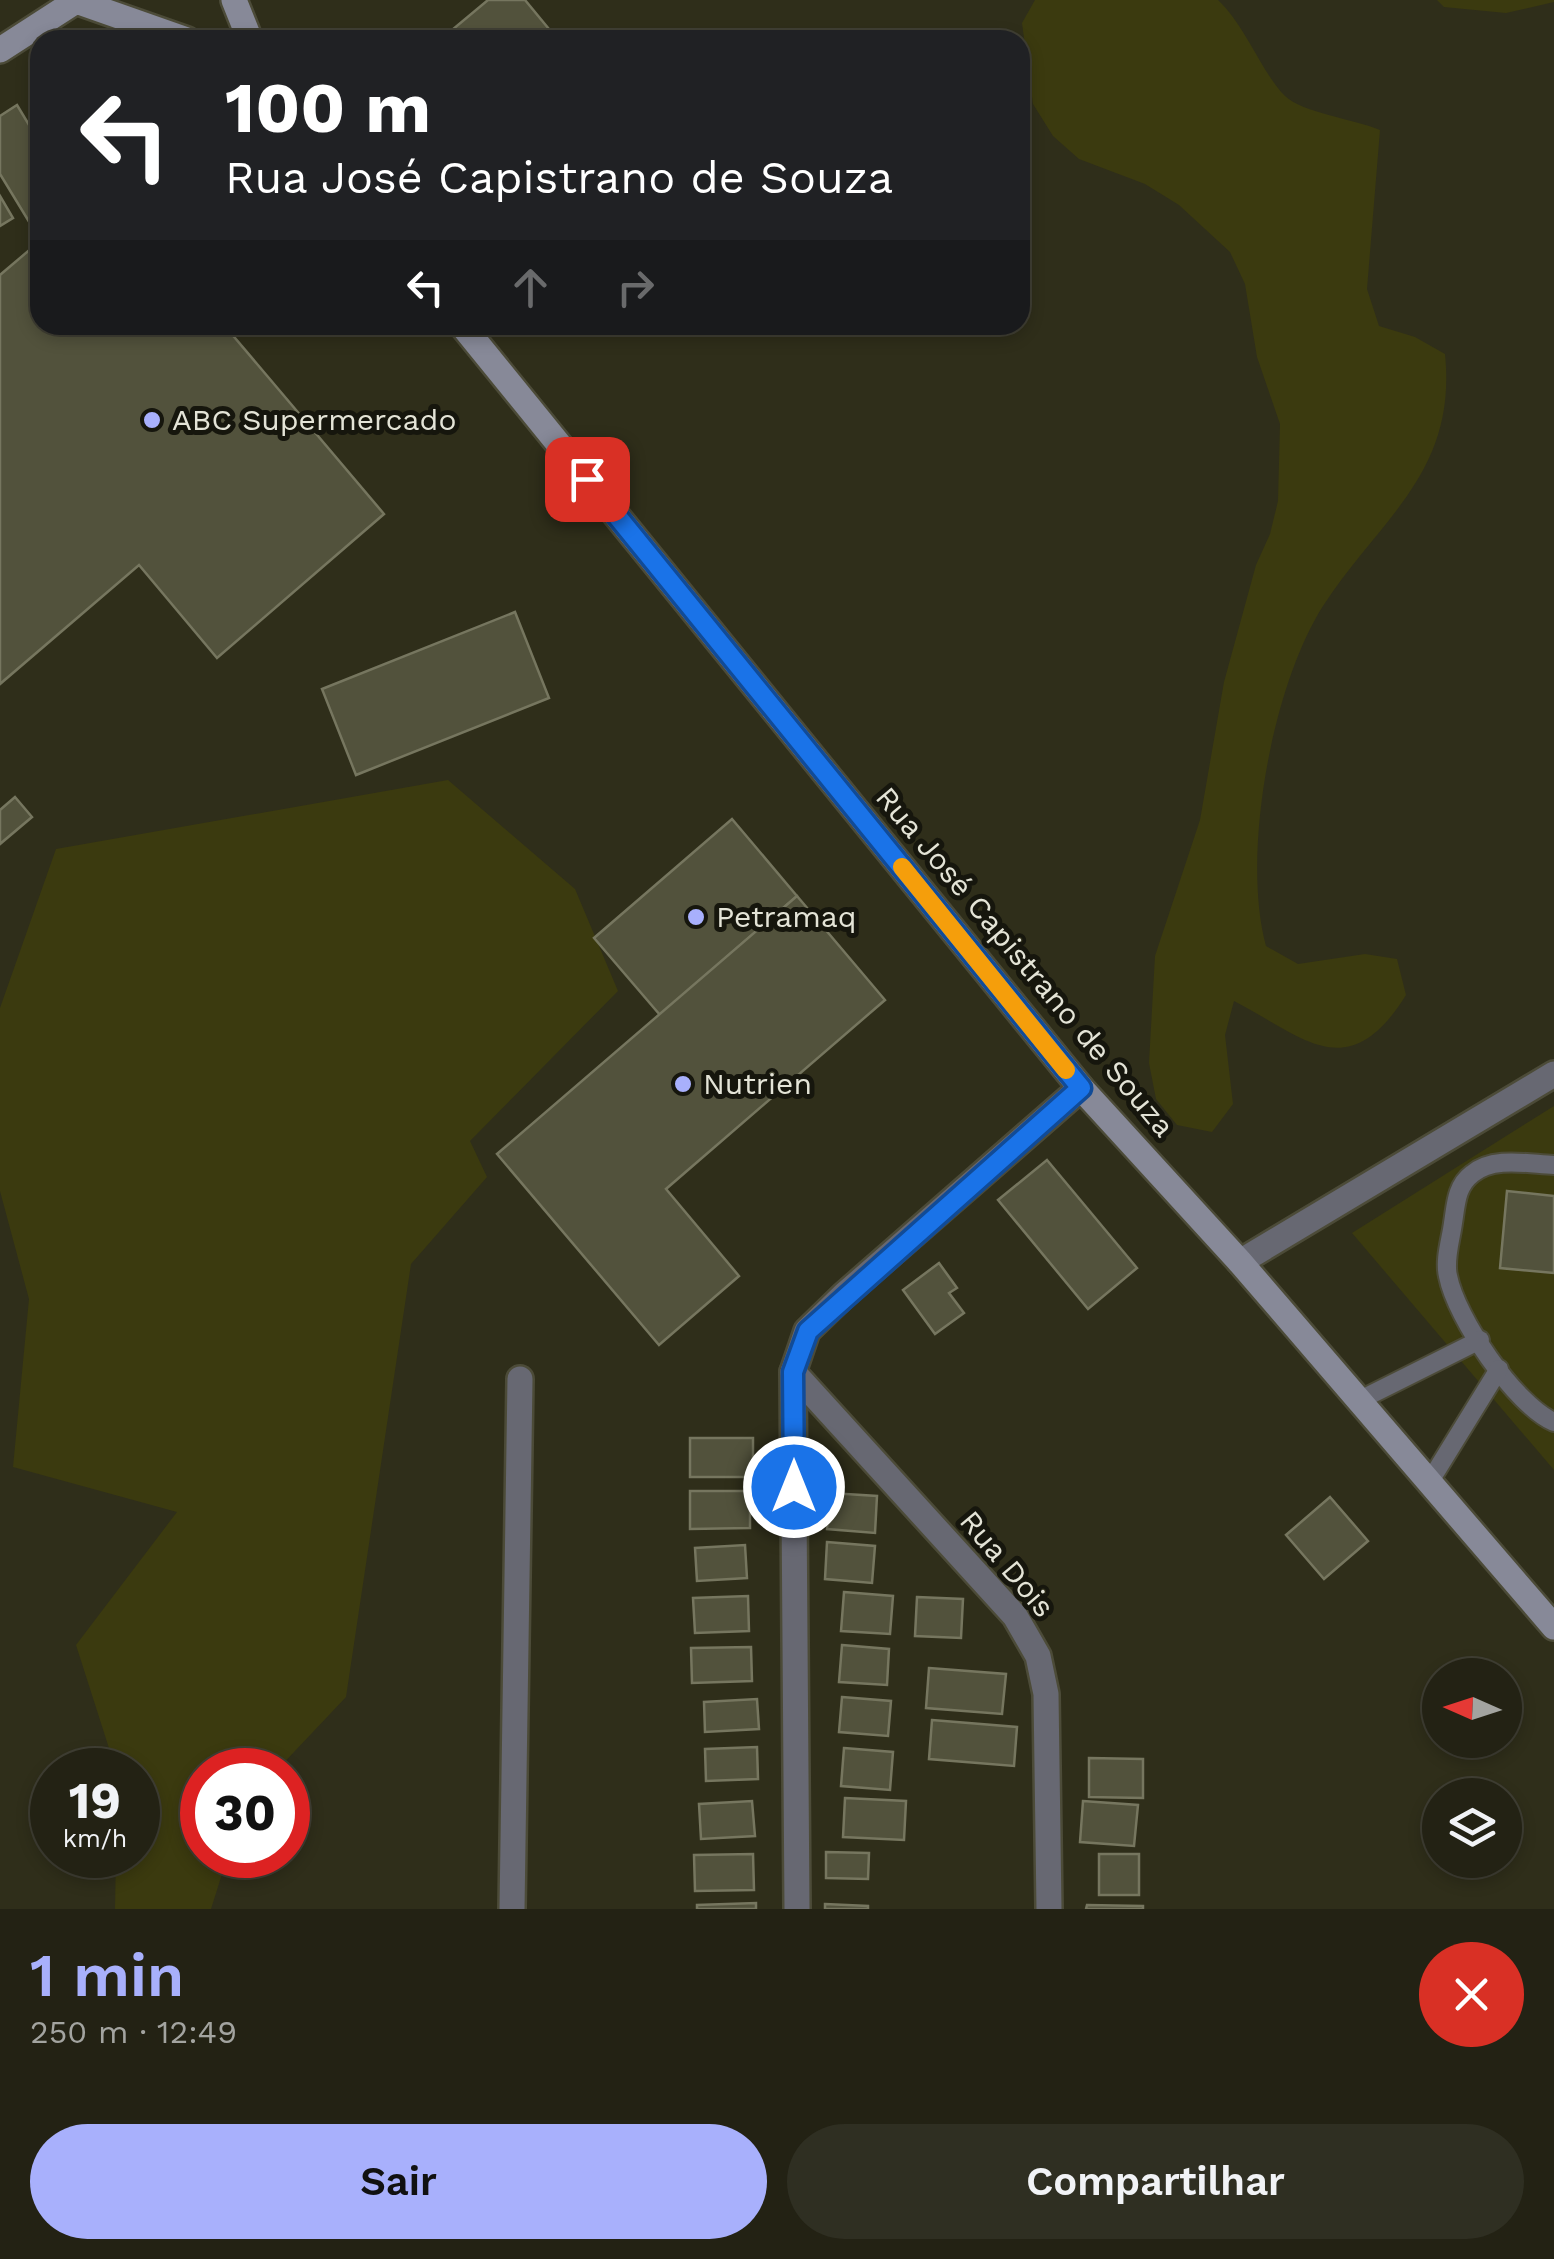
<!DOCTYPE html>
<html lang="pt">
<head>
<meta charset="utf-8">
<style>
	:root { --surface:#232214; --page:#2f2f22; --text:#f1f3f6; --muted:#a3a4a0; --line:#403f34; --accent:#a8b0fc }
	body { margin:0; font-family:"Work Sans",sans-serif; background:var(--page); color:var(--text); height:100vh; display:flex; flex-direction:column; font-size:38px; white-space:nowrap }
	* { box-sizing:border-box; margin:0 }
	p { font-size:32px; color:var(--muted) }
	.icon { flex:none; width:55px; height:55px; fill:none; stroke:currentColor; stroke-width:2; stroke-linecap:round; stroke-linejoin:round }
	.map { position:relative; height:1909px; overflow:hidden }
	.side { display:flex; flex-direction:column; background:var(--surface); flex:1 }
	.side>* { flex:none }
	.hud { position:absolute; left:30px; top:30px; width:1000px; height:305px; border-radius:30px; box-shadow:0 5px 15px #0003,0 0 0 2px var(--line); background:#202124; color:#fff; overflow:hidden }
	.needle { width:65px; rotate:273deg }
	.tools { position:absolute; left:1422px; top:1658px; display:grid; gap:20px }
	.tools a { display:grid; place-items:center; width:100px; height:100px; border-radius:50%; background:var(--surface); box-shadow:0 5px 15px #0003,0 0 0 2px var(--line); font-size:50px }
	.speed { position:absolute; left:30px; top:1748px; display:flex; gap:20px; font-size:50px; font-weight:700; text-align:center }
	.speed>* { display:grid; place-content:center; width:130px; height:130px; border-radius:50%; background:var(--surface); box-shadow:0 5px 15px #0003,0 0 0 2px var(--line); line-height:1 }
	.speed small { font-size:25px; font-weight:400 }
	.speed .limit { border:15px solid #d22; background:#fff; color:#111 }
	.pin { position:absolute; display:grid; place-items:center; width:85px; height:85px; color:#fff; margin:-42px; border-radius:20px; box-shadow:0 5px 15px #0006 }
	.me { position:absolute; width:110px; margin:-55px; rotate:0deg; stroke-linejoin:round; filter:drop-shadow(0 0 8px #0008) }
	.turn { display:flex; align-items:center; gap:35px; height:210px; padding:0 30px; font-size:45px }
	.turn .icon { width:130px; height:130px; stroke-width:2.5 }
	.turn b { display:block; font-size:70px; line-height:85px }
	.lanes { display:flex; align-items:center; height:95px; padding:0 30px; background:#0003; justify-content:center; gap:50px; direction:ltr }
	.lanes .off { opacity:.35 }
	.round { display:grid; place-items:center; flex:none; width:105px; height:105px; border-radius:52px; background:var(--page) }
	.headline { display:flex; align-items:center; justify-content:space-between; height:170px; padding:0 30px }
	h1 { font-size:60px; font-weight:600; line-height:75px; color:var(--accent) }
	.primary-button { display:flex; gap:20px; margin-top:auto; padding:20px 30px }
	.primary-button a { flex:1; height:115px; border-radius:60px; background:var(--accent); color:#111; font-size:40px; font-weight:600; line-height:115px; text-align:center }
	.primary-button a+a { background:var(--page); color:var(--text) }
	.map>svg:first-child { display:block }
</style>
</head>
<body>
<div class="map">
<svg width="1554" height="1909" viewBox="0 0 1554 1909">
	<rect width="100%" height="100%" fill="#2f2e1a"/>
	<g fill="#3b3a0f">
		<path d="M1035,0H1218C1245,25 1262,73 1285,96C1303,113 1354,119 1380,130L1367,289L1379,326L1415,337L1445,354C1457,473 1381,517 1323,606C1272,686 1241,855 1266,946L1298,964L1365,954L1397,959L1406,995C1348,1088 1304,1037 1234,1001L1225,1035L1233,1104L1212,1132L1177,1125L1156,1099L1149,1063L1155,956L1200,820L1224,682L1256,565L1270,534L1278,501L1280,424L1257,357L1245,284L1230,252L1179,205L1145,184L1079,159L1053,136L1033,104L1022,23Z"/>
		<polygon points="1437,0 1554,0 1554,2 1506,13 1444,7"/>
		<polygon points="448,780 575,889 618,991 470,1141 487,1177 411,1264 346,1697 277,1770 202,1770 202,1855 228,1855 211,1909 115,1909 116,1855 138,1855 138,1770 116,1770 76,1645 177,1512 13,1467 29,1299 0,1191 0,1008 56,849"/>
		<polygon points="1554,1106 1554,1470 1352,1233"/>
	</g>
	<g fill="#52523c" stroke="#76765f" stroke-width="2.5">
		<polygon points="488,0 525,0 558,40 440,40"/>
		<polygon points="17,105 40,143 40,219 31,225 0,174 0,116"/>
		<polygon points="0,196 13,218 0,226"/>
		<polygon points="40,241 40,325 224,325 384,514 217,658 139,565 0,684 0,275"/>
		<polygon points="515,612 549,698 356,775 322,689"/>
		<polygon points="15,797 32,817 0,844 0,810"/>
		<polygon points="732,819 797,896 660,1015 594,938"/>
		<polygon points="797,896 885,1000 666,1189 739,1276 659,1345 497,1154"/>
		<polygon points="1047,1160 1137,1268 1088,1309 998,1200"/>
		<polygon points="1507,1191 1554,1196 1554,1273 1500,1268"/>
		<polygon points="939,1263 957,1288 949,1293 964,1313 935,1334 903,1290"/>
		<rect x="690" y="1438" width="63" height="39"/>
		<polygon points="690,1491 750,1491 750,1528 690,1529"/>
		<polygon points="830,1493 877,1496 875,1533 827,1529"/>
		<polygon points="1330,1497 1368,1541 1324,1579 1286,1535"/>
		<polygon points="827,1542 875,1546 872,1583 825,1579"/>
		<polygon points="745,1545 747,1578 697,1581 695,1548"/>
		<polygon points="844,1592 893,1596 890,1634 841,1631"/>
		<polygon points="748,1596 749,1631 695,1633 693,1598"/>
		<polygon points="917,1597 963,1599 961,1638 915,1636"/>
		<polygon points="842,1645 889,1649 887,1685 839,1682"/>
		<polygon points="751,1647 752,1681 692,1683 691,1648"/>
		<polygon points="929,1668 1006,1674 1002,1714 926,1708"/>
		<polygon points="842,1697 891,1701 888,1736 839,1732"/>
		<polygon points="757,1699 759,1729 705,1732 704,1702"/>
		<polygon points="932,1720 1017,1727 1014,1766 929,1759"/>
		<polygon points="757,1747 758,1779 706,1781 705,1749"/>
		<polygon points="844,1748 893,1752 890,1790 841,1786"/>
		<polygon points="1089,1758 1143,1759 1143,1798 1089,1797"/>
		<polygon points="845,1798 906,1801 904,1840 843,1837"/>
		<polygon points="752,1801 755,1836 701,1839 699,1804"/>
		<polygon points="1083,1801 1138,1805 1134,1846 1080,1842"/>
		<polygon points="826,1852 869,1853 868,1879 826,1878"/>
		<polygon points="753,1854 754,1890 695,1891 694,1855"/>
		<rect x="1099" y="1854" width="40" height="41"/>
		<polygon points="756,1903 756,1909 697,1909 697,1905"/>
		<polygon points="825,1904 868,1906 868,1909 825,1909"/>
		<polygon points="1087,1905 1143,1906 1143,1909 1086,1909"/>
	</g>
	<g fill="none" stroke-linecap="round" stroke-linejoin="round">
		<g stroke="#4c4b38" stroke-width="22">
			<g id="lane">
				<path d="M1554,1165C1528,1164 1493,1156 1472,1174C1456,1186 1456,1205 1453,1223C1451,1239 1444,1260 1448,1276C1456,1318 1515,1405 1554,1422"/>
				<polyline points="1360,1400 1480,1340"/>
				<polyline points="1430,1481 1499,1369"/>
			</g>
		</g>
		<g stroke="#4c4b38" stroke-width="30">
			<g id="street">
				<polyline points="1240,1262 1554,1074"/>
				<polyline points="793,1372 1015,1616 1038,1656 1046,1694 1049,1909"/>
				<polyline points="512,1909 520,1379"/>
				<polyline points="797,1909 793,1372 807,1331 844,1295 1081,1088"/>
			</g>
		</g>
		<g stroke="#4c4b38" stroke-width="30">
			<g id="secondary">
				<polyline points="234,0 250,40"/>
				<polyline points="0,50 76,1 187,40"/>
				<polyline points="462,325 1081,1088 1240,1262 1554,1627"/>
			</g>
		</g>
		<use href="#lane" stroke="#676872" stroke-width="18"/>
		<use href="#street" stroke="#676872" stroke-width="25"/>
		<use href="#secondary" stroke="#878998" stroke-width="25"/>
	</g>
	<g fill="none" stroke-linecap="round" stroke-linejoin="round">
		<g stroke="#114b97" stroke-width="25">
			<polyline id="route" points="587,479 1081,1088 808,1331 793,1372 794,1487"/>
		</g>
		<use href="#route" stroke="#1a73e8" stroke-width="18"/>
		<polyline stroke="#f59e0b" stroke-width="18" points="902,867 1066,1070"/>
	</g>
	<g fill="#a8b0fc" stroke="#16160d" stroke-width="4">
		<circle cx="152" cy="420" r="10"/>
		<circle cx="696" cy="917" r="10"/>
		<circle cx="683" cy="1084" r="10"/>
	</g>
	<g text-anchor="middle" stroke-width="10" stroke-linejoin="round" paint-order="stroke">
		<g font-size="30" fill="#e4e4d7" stroke="#16160d" text-anchor="start">
			<text x="172" y="430">ABC Supermercado</text>
			<text x="716" y="927">Petramaq</text>
			<text x="703" y="1094">Nutrien</text>
		</g>
		<g font-size="30" fill="#e4e4d7" stroke="#16160d">
			<text transform="translate(1025 962) rotate(50)" y="10">Rua José Capistrano de Souza</text>
			<text transform="translate(1007 1564) rotate(50)" y="10">Rua Dois</text>
		</g>
	</g>
</svg>
<div class="tools">
<a><svg class="needle" viewBox="-14 -14 28 28"><path d="M0-13l5 13h-10z" fill="#e53935"/><path d="M0 13l5-13h-10z" fill="#a3a4a0"/></svg></a>
<a><svg class="icon" aria-label="layers" viewBox="0 0 24 24"><path d="M12 4l9 5-9 5-9-5zM3 14l9 5 9-5"/></svg></a>
</div>
<div class="speed"><div>19<small>km/h</small></div><div class="limit">30</div></div>
<div class="pin" style="left:587px;top:479px;background:#d93025"><svg class="icon" aria-label="arrive" viewBox="0 0 24 24"><path d="M6 21V4h12l-3 4 3 4H6"/></svg></div>
<svg class="me" style="left:794px;top:1487px" viewBox="-20 -20 40 40"><circle r="17" fill="#1a73e8" stroke="#fff" stroke-width="3"/><path d="M0-11L8 9 0 5-8 9z" fill="#fff"/></svg>
<div class="hud">
<div class="turn"><svg class="icon" aria-label="left" viewBox="0 0 24 24"><path d="M17 20v-9H6M10 6l-5 5 5 5"/></svg><div><b>100 m</b>Rua José Capistrano de Souza</div></div>
<div class="lanes"><svg class="icon" aria-label="left" viewBox="0 0 24 24"><path d="M17 20v-9H6M10 6l-5 5 5 5"/></svg><svg class="icon off" aria-label="ahead" viewBox="0 0 24 24"><path d="M12 20V5M6 11l6-6 6 6"/></svg><svg class="icon off" aria-label="right" viewBox="0 0 24 24"><path d="M7 20v-9h11M14 6l5 5-5 5"/></svg></div>
</div>
</div>
<section class="side">
<div class="headline"><div><h1>1 min</h1><p>250 m · 12:49</p></div><a class="round" style="background:#d93025;color:#fff"><svg class="icon" aria-label="close" viewBox="0 0 24 24"><path d="M6 6l12 12M18 6L6 18"/></svg></a></div>
<div class="primary-button"><a>Sair</a><a>Compartilhar</a></div>
</section>
</body>
</html>
